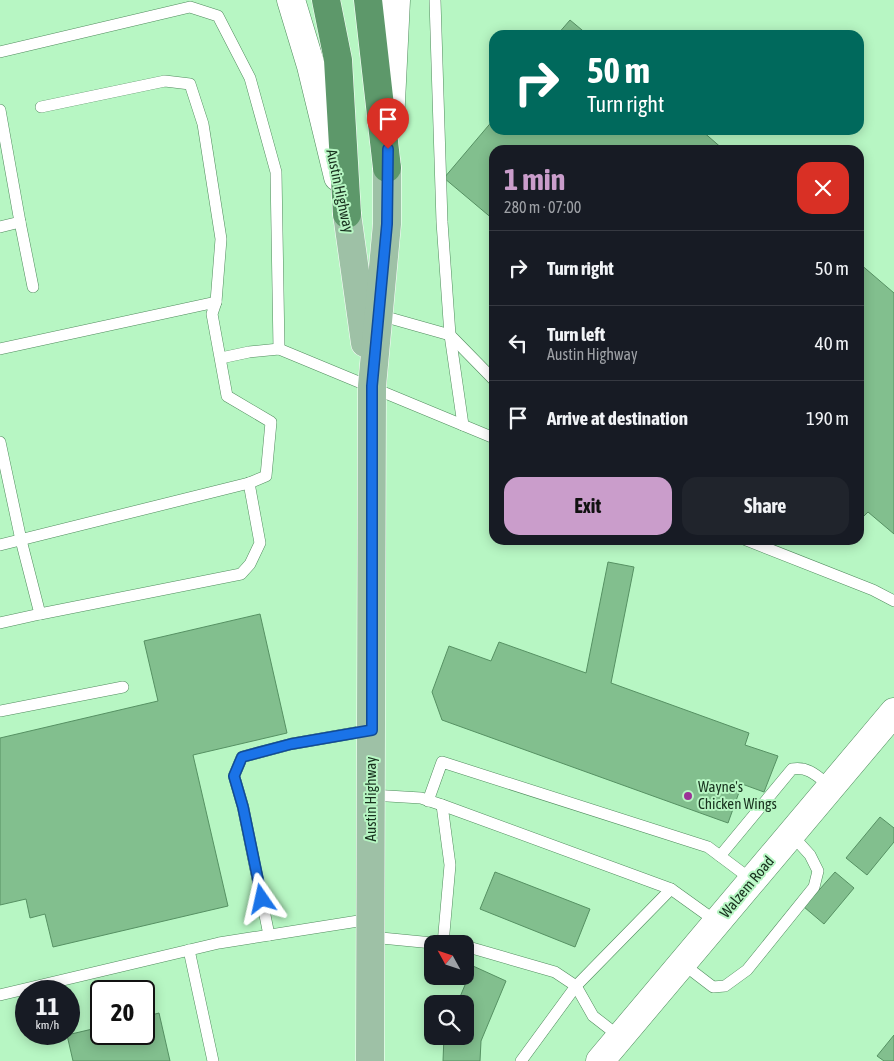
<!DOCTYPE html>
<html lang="en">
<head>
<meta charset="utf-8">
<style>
	:root { --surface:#171b24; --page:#20242c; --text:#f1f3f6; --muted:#9ea1a6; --line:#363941; --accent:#ca9dcb }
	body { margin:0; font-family:"Asap Condensed",sans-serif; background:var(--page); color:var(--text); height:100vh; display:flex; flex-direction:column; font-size:19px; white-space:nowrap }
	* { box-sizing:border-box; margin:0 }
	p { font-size:16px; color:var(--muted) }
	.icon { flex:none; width:28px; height:28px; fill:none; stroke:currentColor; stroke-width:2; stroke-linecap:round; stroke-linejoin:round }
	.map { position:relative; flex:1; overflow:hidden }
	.side { position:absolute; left:489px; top:145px; width:375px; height:400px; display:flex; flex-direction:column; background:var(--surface); border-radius:15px; box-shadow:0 2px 12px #0003 }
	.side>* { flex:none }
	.top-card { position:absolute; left:489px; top:30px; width:375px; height:105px; border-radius:15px; box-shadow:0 2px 12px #0003; background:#00695c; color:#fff; overflow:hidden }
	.needle { width:32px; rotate:310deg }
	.tools { position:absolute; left:424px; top:935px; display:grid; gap:10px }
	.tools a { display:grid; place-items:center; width:50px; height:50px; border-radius:10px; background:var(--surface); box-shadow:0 2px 12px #0003; font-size:25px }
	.speed { position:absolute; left:15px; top:980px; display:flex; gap:10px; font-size:25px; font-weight:700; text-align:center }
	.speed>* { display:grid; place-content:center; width:65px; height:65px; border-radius:50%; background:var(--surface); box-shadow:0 2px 12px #0003; line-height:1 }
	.speed small { font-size:12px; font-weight:400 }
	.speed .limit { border:2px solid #111; border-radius:8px; background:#fff; color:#111 }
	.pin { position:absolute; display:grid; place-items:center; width:42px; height:42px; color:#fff; margin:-51px -21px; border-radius:50% 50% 50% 0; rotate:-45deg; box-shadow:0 0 5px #0007 }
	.pin .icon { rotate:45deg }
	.me { position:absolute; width:55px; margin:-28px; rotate:349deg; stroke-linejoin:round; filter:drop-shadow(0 0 4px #0008) }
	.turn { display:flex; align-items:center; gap:18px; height:105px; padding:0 15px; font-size:22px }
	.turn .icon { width:65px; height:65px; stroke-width:2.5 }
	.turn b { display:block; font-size:35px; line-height:42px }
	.round { display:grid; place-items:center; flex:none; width:52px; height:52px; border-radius:15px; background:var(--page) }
	.head { display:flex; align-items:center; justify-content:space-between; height:85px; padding:0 15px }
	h1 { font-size:30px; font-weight:700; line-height:38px; color:var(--accent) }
	.cta { display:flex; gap:10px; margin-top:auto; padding:10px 15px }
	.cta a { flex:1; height:58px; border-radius:15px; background:var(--accent); color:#111; font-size:20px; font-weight:700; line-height:58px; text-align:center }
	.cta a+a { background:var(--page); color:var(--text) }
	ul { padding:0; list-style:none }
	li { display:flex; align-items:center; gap:15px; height:75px; padding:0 15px; border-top:1px solid var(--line) }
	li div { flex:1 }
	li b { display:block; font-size:19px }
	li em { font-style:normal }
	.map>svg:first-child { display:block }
</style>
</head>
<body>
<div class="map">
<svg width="894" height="1061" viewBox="0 0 894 1061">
	<rect width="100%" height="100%" fill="#b7f6c3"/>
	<g fill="#82bf8e" stroke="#569163">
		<polygon points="570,20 588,35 557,35"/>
		<polygon points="494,119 494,130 701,130 724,150 494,150 494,220 444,178"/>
		<polygon points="859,263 894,293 894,534 868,512 864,516 859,511"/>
		<polygon points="608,562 634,567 611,683 749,733 745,745 778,756 764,792 742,784 728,823 442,720 432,692 449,646 491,661 499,642 586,673"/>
		<polygon points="260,614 287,733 193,755 228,906 53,947 45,914 30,918 26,899 0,905 0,738 158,701 144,641"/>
		<polygon points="880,817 894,828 894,842 867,875 846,858"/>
		<polygon points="495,872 590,909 575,947 480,909"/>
		<polygon points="835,872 854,888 824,924 804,907"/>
		<polygon points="473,966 506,981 481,1041 480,1061 443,1061 444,1036 465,1036 465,1004 457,1004"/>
		<polygon points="159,1013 170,1061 73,1061 67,1035 101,1027 101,1034 144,1034 144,1017"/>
		<polygon points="894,1035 894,1061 884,1061 877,1056"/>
	</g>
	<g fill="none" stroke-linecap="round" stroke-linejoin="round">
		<g stroke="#518c5e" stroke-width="12">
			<g id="service">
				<polyline points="435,0 442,222 450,335 463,425"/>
				<polyline points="0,52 190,7 218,16 250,78 276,172 279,349"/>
				<polyline points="41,107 165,81 190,84 203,124 221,239 216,302"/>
				<polyline points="0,110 20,222 0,227"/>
				<polyline points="20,222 33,287"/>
				<polyline points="379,315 450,335 494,380"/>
				<polyline points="0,349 216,302 212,314 227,396 271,422 266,476 249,483 0,545"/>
				<polyline points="221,358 249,352 279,349 494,438"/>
				<polyline points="0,442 21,540 40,614 0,623"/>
				<polyline points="746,540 873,590 894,601"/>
				<polyline points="40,614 241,574 250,564 260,543 249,483"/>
				<polyline points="0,711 123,687"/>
				<polyline points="371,795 421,798 442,805 671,889 717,922"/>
				<polyline points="428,801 442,762 708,847 752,880"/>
				<polyline points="442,805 450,865 443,944"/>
				<path d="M720,856L792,769C809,766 818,777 831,787"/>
				<polyline points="269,935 243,807 234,776 242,757 291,744 371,730"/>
				<polyline points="371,937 443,944"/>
				<polyline points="465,946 555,972 576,986 593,1016 620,1037"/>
				<polyline points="189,950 213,1061"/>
				<polyline points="683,964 713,987 725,986 747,970 814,887 818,871 810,855 791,834"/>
				<polyline points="0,995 219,943 371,919"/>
				<polyline points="521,1061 576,986 671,889"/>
			</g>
		</g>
		<g stroke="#518c5e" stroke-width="29">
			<g id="secondary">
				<polyline points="291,0 311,66 338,177"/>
				<polyline points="390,122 396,0"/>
				<polyline points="600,1061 894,712"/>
			</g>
		</g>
		<g stroke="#fff" stroke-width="29">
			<g id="primary">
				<polyline points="347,214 365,343"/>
				<polyline points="370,1061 372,386 387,224 387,168"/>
			</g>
		</g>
		<g stroke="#fff" stroke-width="29">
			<g id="motorway">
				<polyline points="326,0 338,60 347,214"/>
				<polyline points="368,0 387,168"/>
			</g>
		</g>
		<use href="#service" stroke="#fff" stroke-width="11"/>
		<use href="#secondary" stroke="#fff" stroke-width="28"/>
		<use href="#primary" stroke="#9ec1a6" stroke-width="28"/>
		<use href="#motorway" stroke="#5d986a" stroke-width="28"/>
	</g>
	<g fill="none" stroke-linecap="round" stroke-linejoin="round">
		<g stroke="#114b97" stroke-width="12">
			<polyline id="route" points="262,899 243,807 234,776 242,757 291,744 372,730 372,386 387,224 388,149"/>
		</g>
		<use href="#route" stroke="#1a73e8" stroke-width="9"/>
	</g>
	<circle fill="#9b3396" stroke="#b7f6c3" stroke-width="2" cx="688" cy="796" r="5"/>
	<g text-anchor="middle" stroke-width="4" stroke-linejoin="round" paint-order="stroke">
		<g font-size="15" fill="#18311e" stroke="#b7f6c3">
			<text transform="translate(340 191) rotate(78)" y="5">Austin Highway</text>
			<text transform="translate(371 799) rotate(-90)" y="5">Austin Highway</text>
			<text transform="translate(747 887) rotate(-50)" y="5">Walzem Road</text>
		</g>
		<g font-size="15" fill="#18311e" stroke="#b7f6c3" text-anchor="start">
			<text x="698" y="792">Wayne's<tspan x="698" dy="17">Chicken Wings</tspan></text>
		</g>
	</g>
</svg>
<div class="tools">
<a><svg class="needle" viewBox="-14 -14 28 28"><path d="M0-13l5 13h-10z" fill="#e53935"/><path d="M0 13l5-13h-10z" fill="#9ea1a6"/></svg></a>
<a><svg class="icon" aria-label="search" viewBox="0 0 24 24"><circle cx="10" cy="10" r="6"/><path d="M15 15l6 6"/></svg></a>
</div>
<div class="speed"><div>11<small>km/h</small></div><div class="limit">20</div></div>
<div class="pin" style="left:388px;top:149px;background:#d93025"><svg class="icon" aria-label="arrive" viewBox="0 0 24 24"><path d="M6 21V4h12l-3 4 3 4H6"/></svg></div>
<svg class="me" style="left:262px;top:899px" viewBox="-20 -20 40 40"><path d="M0-17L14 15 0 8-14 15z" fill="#1a73e8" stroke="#fff" stroke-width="4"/></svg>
<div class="top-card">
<div class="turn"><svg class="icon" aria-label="right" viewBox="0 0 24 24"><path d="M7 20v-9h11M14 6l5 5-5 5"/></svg><div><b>50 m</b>Turn right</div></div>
</div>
<section class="side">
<div class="head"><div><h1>1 min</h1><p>280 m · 07:00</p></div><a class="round" style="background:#d93025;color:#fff"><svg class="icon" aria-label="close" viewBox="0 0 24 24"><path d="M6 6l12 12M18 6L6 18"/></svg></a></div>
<ul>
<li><svg class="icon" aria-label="right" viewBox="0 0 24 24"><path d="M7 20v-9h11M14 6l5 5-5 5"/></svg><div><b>Turn right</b></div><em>50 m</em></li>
<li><svg class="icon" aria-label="left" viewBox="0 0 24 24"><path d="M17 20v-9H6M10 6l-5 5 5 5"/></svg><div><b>Turn left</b><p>Austin Highway</p></div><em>40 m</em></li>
<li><svg class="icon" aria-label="arrive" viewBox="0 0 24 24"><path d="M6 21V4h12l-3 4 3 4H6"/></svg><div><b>Arrive at destination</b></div><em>190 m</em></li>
</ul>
<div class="cta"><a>Exit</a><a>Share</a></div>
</section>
</div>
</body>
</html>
